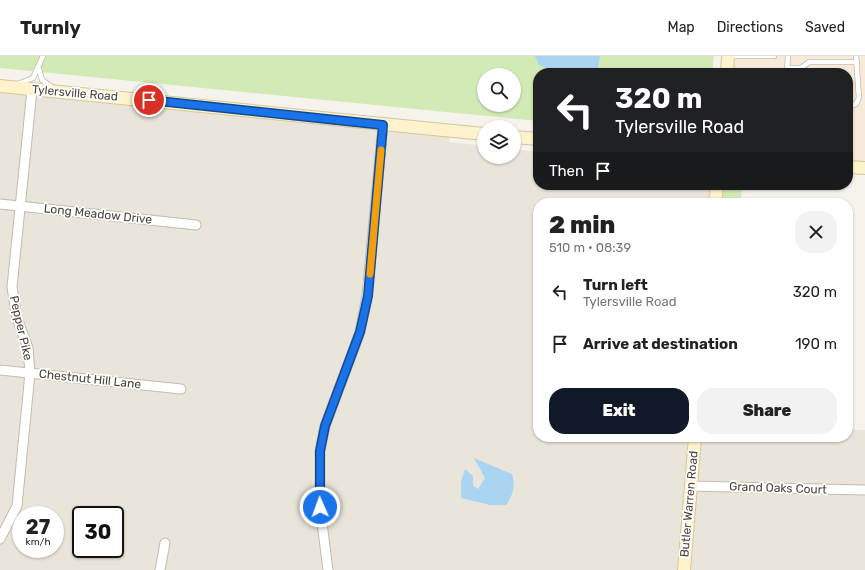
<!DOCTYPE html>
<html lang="en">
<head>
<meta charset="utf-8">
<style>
	:root { --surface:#fff; --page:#f2f2f2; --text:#222; --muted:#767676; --line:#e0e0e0; --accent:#111827 }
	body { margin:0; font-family:Rubik,sans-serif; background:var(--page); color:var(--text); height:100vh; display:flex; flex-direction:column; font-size:15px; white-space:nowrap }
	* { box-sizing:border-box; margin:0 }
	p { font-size:13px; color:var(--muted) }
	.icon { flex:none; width:22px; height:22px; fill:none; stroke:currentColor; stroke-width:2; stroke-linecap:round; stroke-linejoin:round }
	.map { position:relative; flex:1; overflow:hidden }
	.side { position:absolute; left:533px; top:142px; width:320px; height:244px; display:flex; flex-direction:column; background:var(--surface); border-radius:16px; box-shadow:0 1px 3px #0004 }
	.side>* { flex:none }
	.top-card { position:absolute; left:533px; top:12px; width:320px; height:122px; border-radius:16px; box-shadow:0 1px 3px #0004; background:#202124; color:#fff; overflow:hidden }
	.buttons { position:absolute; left:477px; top:12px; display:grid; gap:8px }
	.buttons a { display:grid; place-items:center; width:44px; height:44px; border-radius:50%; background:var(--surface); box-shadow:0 1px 3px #0004; font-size:20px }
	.speed { position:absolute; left:12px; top:450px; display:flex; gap:8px; font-size:20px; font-weight:700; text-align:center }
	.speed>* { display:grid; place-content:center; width:52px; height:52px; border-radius:50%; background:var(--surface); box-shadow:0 1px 3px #0004; line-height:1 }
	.speed small { font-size:10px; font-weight:400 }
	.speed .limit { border:2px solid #111; border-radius:6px; background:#fff; color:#111 }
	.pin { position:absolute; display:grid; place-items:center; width:34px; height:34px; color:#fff; margin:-17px; border:2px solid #fff; border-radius:50%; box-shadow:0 1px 4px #0007 }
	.me { position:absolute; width:44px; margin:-22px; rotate:358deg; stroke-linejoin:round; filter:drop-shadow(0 0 3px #0008) }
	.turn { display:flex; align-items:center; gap:14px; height:84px; padding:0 16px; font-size:18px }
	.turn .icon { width:52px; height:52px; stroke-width:2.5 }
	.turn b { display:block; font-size:28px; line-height:34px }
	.then { display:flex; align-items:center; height:38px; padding:0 16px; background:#0003; gap:8px; font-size:15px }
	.round { display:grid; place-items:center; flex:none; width:42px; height:42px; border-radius:16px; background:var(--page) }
	.summary { display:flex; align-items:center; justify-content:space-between; height:68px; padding:0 16px }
	h1 { font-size:24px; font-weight:800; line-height:30px }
	.button { display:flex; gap:8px; margin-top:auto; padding:8px 16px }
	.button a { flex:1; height:46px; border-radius:16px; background:var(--accent); color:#fff; font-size:16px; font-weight:800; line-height:46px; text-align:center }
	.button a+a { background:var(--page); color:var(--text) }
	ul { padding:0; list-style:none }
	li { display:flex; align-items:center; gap:12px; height:52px; padding:0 16px }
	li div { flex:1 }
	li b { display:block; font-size:15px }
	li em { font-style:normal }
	header { display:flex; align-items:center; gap:24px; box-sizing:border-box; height:56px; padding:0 20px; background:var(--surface); border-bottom:1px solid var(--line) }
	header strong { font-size:19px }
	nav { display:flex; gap:22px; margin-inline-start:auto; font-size:14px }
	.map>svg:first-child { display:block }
</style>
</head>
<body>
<header>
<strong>Turnly</strong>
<nav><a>Map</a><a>Directions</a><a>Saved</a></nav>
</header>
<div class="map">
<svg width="865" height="514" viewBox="0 0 865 514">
	<rect width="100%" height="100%" fill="#f6f3ec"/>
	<g fill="#eae5da" fill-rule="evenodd">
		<path d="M0,30L450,74L449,86L484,90V101H514V93L538,96V129H710L709,147H538V381H689L679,514H0ZM21,459H55V493H21ZM81,459H115V493H81Z"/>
		<polygon points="848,374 865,374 865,514 691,514 693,488 686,488 695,381 848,381"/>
	</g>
	<polygon fill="#f7ead8" points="728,0 865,0 865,112 848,111 848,17 727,17"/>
	<g fill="#d2eab5" fill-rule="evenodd">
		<path d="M0,0H714L712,17H538V65L0,12ZM484,19H514V49H484Z"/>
		<polygon points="717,129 743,129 740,147 715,147"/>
	</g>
	<g fill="#a9d4f2">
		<polygon points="535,0 600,0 597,17 559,17 539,9"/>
		<path d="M474,402L512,418C516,431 513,439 506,449H490L461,442V426L465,413L473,420V430L478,433L485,422Z"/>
	</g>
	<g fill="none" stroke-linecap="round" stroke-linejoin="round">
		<g stroke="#c2bbae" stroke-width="6">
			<g id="service">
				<polyline points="730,0 774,0"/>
				<polyline points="788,12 801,12 809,6 857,6"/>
				<polyline points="39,13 42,24 52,31"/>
				<polyline points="787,17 788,0"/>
				<polyline points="18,28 33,22 43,0"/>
				<polyline points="848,51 856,48 859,42 856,0"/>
			</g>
		</g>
		<g stroke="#c2bbae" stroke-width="11">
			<g id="minor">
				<polyline points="0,148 196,169"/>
				<polyline points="0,314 181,333"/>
				<polyline points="691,430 865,434"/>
				<polyline points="0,483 17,450 30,317 28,292 17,262 12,231 32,34"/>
				<polyline points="160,514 165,487"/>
				<polyline points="328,514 320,451 320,395 325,370 360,276 367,240 383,69"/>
			</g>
		</g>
		<g stroke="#d6c79b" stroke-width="14">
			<g id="secondary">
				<polyline points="727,17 728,0"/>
				<polyline points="0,30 484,78"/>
				<polyline points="514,81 538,83"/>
				<polyline points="848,111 865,112"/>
				<polyline points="715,147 717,129"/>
				<polyline points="684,514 695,381"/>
			</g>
		</g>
		<use href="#service" stroke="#fff" stroke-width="4.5"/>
		<use href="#minor" stroke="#fff" stroke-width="9"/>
		<use href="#secondary" stroke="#fff3cd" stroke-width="12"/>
	</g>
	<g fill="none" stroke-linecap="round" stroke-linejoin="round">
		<g stroke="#114b97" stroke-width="10">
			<polyline id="route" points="149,44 383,69 368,240 360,276 325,370 320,395 320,451"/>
		</g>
		<use href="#route" stroke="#1a73e8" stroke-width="7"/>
		<polyline stroke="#f59e0b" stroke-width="7" points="370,218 381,94"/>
	</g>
	<g text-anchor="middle" stroke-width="3.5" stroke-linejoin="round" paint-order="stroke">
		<g font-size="12" fill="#4b4439" stroke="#fff">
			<text transform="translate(75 37) rotate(5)" y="4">Tylersville Road</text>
			<text transform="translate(98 158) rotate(6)" y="4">Long Meadow Drive</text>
			<text transform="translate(21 272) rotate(77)" y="4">Pepper Pike</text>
			<text transform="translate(90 323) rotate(6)" y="4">Chestnut Hill Lane</text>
			<text transform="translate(778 432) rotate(2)" y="4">Grand Oaks Court</text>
			<text transform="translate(689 448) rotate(-85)" y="4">Butler Warren Road</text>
		</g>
	</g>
</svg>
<div class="buttons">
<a><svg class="icon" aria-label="search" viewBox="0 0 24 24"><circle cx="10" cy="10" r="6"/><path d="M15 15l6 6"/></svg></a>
<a><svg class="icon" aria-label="layers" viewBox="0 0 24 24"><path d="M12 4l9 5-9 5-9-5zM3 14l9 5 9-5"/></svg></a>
</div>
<div class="speed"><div>27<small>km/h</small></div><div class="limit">30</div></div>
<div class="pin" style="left:149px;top:44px;background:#d93025"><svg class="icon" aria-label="arrive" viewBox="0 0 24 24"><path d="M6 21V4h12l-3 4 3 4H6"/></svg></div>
<svg class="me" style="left:320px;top:451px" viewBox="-20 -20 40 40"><circle r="17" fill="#1a73e8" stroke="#fff" stroke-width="3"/><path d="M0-11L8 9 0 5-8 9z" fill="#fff"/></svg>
<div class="top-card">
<div class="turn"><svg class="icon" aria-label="left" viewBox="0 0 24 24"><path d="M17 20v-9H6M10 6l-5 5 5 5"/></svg><div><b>320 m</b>Tylersville Road</div></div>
<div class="then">Then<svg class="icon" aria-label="arrive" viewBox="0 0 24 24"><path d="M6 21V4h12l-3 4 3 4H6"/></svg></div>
</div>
<section class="side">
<div class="summary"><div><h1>2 min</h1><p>510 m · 08:39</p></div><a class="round"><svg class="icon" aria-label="close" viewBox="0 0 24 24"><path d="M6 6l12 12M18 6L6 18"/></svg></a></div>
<ul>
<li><svg class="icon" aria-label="left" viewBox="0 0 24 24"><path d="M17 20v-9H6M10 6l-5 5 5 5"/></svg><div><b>Turn left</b><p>Tylersville Road</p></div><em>320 m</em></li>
<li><svg class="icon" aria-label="arrive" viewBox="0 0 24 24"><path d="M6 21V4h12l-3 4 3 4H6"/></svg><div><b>Arrive at destination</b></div><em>190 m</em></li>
</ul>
<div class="button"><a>Exit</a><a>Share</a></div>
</section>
</div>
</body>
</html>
